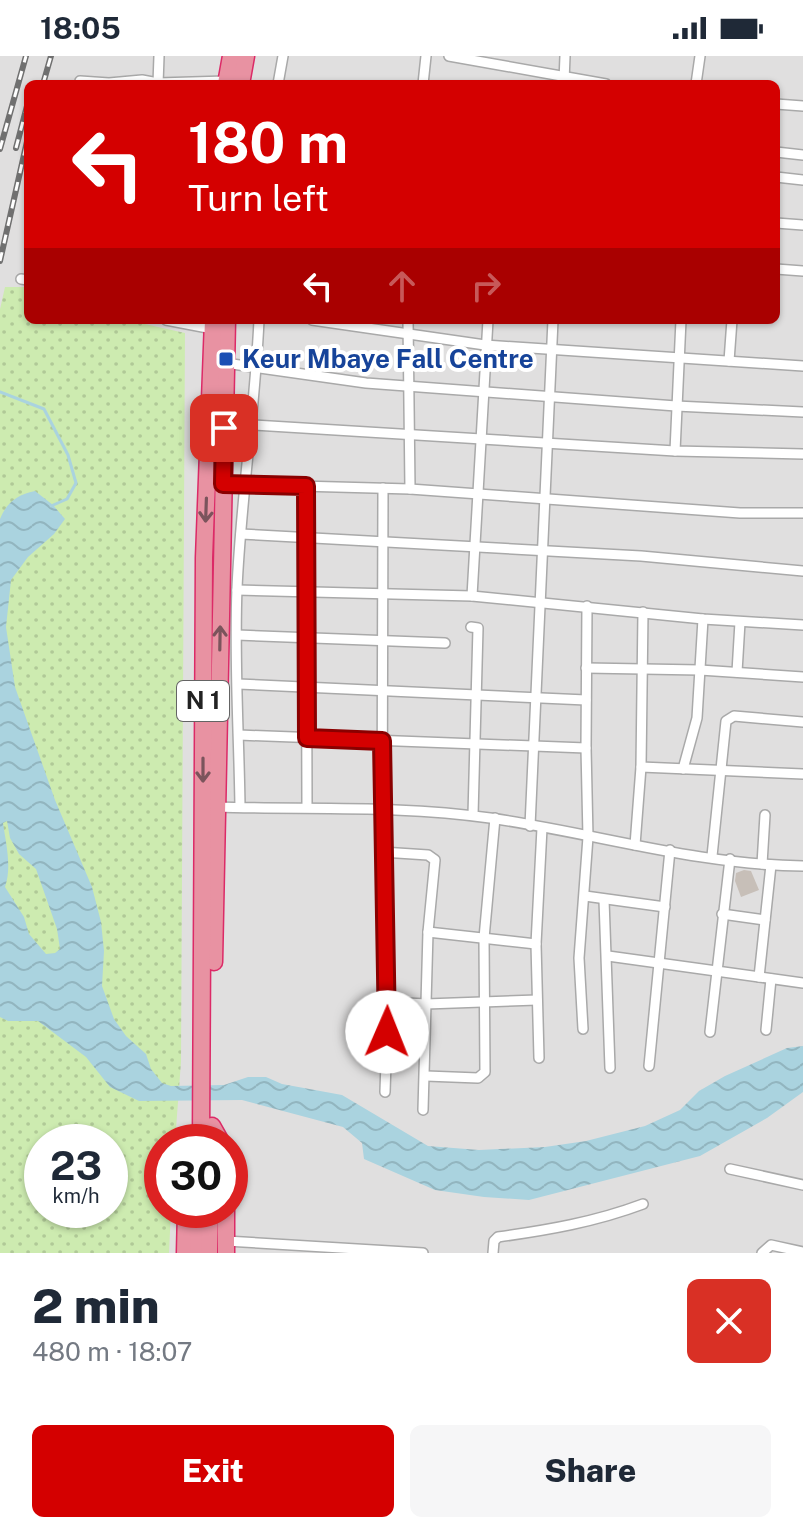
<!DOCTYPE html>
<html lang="en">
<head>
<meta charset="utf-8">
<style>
	:root { --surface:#fff; --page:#f6f6f7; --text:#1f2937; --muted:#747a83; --accent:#d40000 }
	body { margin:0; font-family:"Public Sans",sans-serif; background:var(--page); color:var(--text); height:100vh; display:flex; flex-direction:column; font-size:30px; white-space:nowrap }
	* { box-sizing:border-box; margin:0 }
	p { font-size:26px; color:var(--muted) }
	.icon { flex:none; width:44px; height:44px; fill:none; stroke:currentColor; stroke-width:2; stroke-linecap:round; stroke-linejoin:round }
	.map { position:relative; height:1197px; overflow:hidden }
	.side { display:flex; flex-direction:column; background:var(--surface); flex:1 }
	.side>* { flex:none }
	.hud { position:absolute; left:24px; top:24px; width:756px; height:244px; border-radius:12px; box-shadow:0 2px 6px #0004; background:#d40000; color:#fff; overflow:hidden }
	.speed { position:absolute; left:24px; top:1068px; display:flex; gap:16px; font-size:40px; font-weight:700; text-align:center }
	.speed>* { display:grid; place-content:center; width:104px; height:104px; border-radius:50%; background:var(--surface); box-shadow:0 2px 6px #0004; line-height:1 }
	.speed small { font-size:20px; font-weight:400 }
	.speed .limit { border:12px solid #d22; background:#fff; color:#111 }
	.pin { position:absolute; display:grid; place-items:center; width:68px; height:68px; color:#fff; margin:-34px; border-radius:16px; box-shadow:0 4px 12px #0006 }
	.me { position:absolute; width:88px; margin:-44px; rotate:1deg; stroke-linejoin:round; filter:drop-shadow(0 0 6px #0008) }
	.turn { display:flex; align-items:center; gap:28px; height:168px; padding:0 32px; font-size:36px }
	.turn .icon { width:104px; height:104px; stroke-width:2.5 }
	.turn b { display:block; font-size:56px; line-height:68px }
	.lanes { display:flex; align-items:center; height:76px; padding:0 32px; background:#0003; justify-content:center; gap:40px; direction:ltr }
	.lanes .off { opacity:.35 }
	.round { display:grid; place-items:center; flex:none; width:84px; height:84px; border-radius:12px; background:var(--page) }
	.headline { display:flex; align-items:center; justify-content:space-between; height:136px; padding:0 32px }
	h1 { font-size:48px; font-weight:800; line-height:60px }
	.cta { display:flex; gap:16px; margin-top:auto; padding:16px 32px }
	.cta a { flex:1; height:92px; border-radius:12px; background:var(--accent); color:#fff; font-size:32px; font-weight:800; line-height:92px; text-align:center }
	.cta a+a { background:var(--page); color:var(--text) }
	.status { display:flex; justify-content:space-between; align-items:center; height:56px; padding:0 40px; background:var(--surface); direction:ltr }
	.status svg { height:22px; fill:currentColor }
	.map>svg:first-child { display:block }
</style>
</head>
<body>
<div class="status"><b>18:05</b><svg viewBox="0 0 49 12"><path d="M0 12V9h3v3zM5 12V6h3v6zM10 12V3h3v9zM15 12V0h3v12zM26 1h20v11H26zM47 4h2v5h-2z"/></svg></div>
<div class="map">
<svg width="803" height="1197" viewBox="0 0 803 1197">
	<defs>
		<pattern id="grass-dots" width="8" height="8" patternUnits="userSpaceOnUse" patternTransform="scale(2)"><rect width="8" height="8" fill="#cdebb0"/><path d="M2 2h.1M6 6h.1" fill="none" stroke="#b0c997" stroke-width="1.8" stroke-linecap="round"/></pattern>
		<pattern id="water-waves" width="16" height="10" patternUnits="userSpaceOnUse" patternTransform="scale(2)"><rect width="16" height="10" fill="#aad3df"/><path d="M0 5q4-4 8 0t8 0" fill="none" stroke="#92b5bf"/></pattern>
	</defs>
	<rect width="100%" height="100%" fill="#f2efe9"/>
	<path fill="#e0dfdf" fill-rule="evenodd" d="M0,0H803V1197H0ZM28,28H776V264H28ZM42,1086H110V1154H42ZM162,1086H230V1154H162Z"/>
	<path fill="url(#grass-dots)" fill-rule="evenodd" d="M5,231H28V264H127L185,277L181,1006L175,1086H162V1154H171L169,1197H0V253ZM42,1086H110V1154H42Z"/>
	<path fill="url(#water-waves)" fill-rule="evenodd" d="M35,435L53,449L65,463L54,478L28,501L11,524L6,571L15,631L55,744L92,831L101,866L104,895L102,930L114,963L126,980L146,998L151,1013L162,1027L171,1030L224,1029L248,1021H266L282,1028L342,1039L428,1090L479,1094L545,1091L586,1085L645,1070L680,1054L699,1035L725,1020L787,992L803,990V1036L767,1062L700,1100L529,1144L484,1141L435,1134L364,1103L362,1087L343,1071L242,1044L139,1045L110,1031L86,1001L38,965H8L0,961V463C7,446 17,439 35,435ZM7,765L10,782L19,798L36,813L57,873L60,893L55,897L46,898L29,878L24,861L5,831C12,811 6,788 3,767Z"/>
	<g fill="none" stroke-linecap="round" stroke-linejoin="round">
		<polyline stroke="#aad3df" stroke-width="3" points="0,336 44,353 68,399 76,427 67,443 51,450"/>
	</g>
	<polygon fill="#c7bfb8" points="744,814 751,815 759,834 741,841 735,825 736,817"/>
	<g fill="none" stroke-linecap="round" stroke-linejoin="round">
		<g stroke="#a9a9a9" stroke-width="12">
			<g id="street">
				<polyline points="449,0 606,28"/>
				<polyline points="80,25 109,27 142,24 158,27 226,25"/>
				<polyline points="564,25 565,0"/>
				<polyline points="158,28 159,0"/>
				<polyline points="278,28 283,0"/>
				<polyline points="423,28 426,0"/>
				<polyline points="696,28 700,0"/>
				<polyline points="776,48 803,50"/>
				<polyline points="776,96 803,99"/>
				<polyline points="776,121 803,124"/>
				<polyline points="776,167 803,169"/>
				<polyline points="776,213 803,215"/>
				<polyline points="21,223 28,224"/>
				<polyline points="166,264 213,273"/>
				<polyline points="312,264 485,289 803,310"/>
				<polyline points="408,264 410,433"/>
				<polyline points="729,305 732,264"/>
				<polyline points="225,307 366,327 676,350 803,356"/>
				<polyline points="253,369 675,395 803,398"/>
				<polyline points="675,395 681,264"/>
				<polyline points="223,428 410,433 740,457 803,457"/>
				<polyline points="306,430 307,751"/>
				<polyline points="383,432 382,796 388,946 385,1036"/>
				<polyline points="241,478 641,500 803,515"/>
				<polyline points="237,534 472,540 703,563 803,569"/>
				<polyline points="472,540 488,264"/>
				<polyline points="471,571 478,572 473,759"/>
				<polyline points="237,579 445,587"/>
				<polyline points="586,612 700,614 803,621"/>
				<polyline points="737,616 740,566"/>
				<polyline points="238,628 586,644"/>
				<polyline points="239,679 586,692"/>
				<polyline points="641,711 803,718"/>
				<polyline points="683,713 697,662 703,563"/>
				<path d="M216,751C308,754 399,749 490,762C594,777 697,809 803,810"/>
				<path d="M240,751C239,678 234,605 237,532C241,442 255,354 259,264"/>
				<polyline points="530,770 553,264"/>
				<polyline points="635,789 641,711 643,556"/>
				<polyline points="382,796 428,799 435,804 428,876 423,1054"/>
				<polyline points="712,800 726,665 734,660 803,666"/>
				<polyline points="762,808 765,759"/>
				<polyline points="585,840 665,851"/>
				<polyline points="604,844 610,1012"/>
				<polyline points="722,858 765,864"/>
				<polyline points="428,876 536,888"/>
				<polyline points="608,900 803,927"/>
				<polyline points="759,921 771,809"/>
				<polyline points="388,946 426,948 537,944"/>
				<polyline points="583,973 579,902 588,781 586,692 587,550"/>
				<polyline points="766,974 771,923"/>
				<polyline points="710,976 730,803"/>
				<polyline points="539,1002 536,888 542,772"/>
				<polyline points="649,1010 670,794"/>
				<polyline points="426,1020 478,1022 485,1016 484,882 495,762"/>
				<polyline points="730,1113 803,1129"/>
				<polyline points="226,1185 423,1197"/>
				<path d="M493,1197L494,1185L498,1181C548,1174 595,1166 643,1148"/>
				<polyline points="762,1197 771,1189 803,1196"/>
			</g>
		</g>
		<g stroke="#dc2a67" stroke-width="19">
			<g id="highway">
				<polyline points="226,28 231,0"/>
				<polyline points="241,28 246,0"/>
				<polyline points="214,906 227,264"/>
				<polyline points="212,1070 221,1086"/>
				<polyline points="201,1086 204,502 213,264"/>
				<polyline points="185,1197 186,1154"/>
				<polyline points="198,1197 199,1154"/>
				<polyline points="209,1197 210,1154"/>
				<polyline points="226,1197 226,1154"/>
			</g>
		</g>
		<use href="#street" stroke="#fff" stroke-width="9"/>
		<use href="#highway" stroke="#e892a2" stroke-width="16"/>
		<g stroke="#707070" stroke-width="6">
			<g id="rail">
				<polyline points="43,28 51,0"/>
				<polyline points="16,92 28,46"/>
				<polyline points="0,93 26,0"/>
				<polyline points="0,205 28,81"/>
			</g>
		</g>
		<use href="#rail" stroke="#fff" stroke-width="3" stroke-dasharray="9" stroke-linecap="butt"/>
	</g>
	<defs><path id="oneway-shaft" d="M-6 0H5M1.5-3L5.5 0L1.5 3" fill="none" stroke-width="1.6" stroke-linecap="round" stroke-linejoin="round" transform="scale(2)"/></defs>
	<g stroke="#7b545c">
		<use href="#oneway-shaft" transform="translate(206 454) rotate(92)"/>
		<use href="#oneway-shaft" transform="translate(220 582) rotate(-89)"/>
		<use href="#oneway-shaft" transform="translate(203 714) rotate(90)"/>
	</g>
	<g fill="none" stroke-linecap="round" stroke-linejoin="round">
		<g stroke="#8a0000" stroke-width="20">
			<polyline id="route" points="224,372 223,428 306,430 307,682 382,685 387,976"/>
		</g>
		<use href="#route" stroke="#d40000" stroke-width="14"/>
	</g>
	<rect fill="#1a4fb4" stroke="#fff" stroke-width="3" x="218" y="295" width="16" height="16" rx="4"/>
	<g text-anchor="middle" stroke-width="8" stroke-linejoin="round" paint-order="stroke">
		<rect fill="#fff" stroke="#646464" stroke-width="2" x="177" y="625" width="52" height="40" rx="6"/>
		<g font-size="24" font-weight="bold" fill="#222">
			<text x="203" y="653">N 1</text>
		</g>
		<g font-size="26" font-weight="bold" fill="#164399" stroke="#fff" text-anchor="start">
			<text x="242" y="312">Keur Mbaye Fall Centre</text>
		</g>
	</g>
</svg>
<div class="speed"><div>23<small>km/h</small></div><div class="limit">30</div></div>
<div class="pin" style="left:224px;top:372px;background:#d93025"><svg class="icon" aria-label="arrive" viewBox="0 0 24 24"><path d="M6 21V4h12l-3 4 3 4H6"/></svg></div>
<svg class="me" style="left:387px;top:976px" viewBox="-20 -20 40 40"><circle r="19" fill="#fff"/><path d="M0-13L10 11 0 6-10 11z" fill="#d40000"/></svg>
<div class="hud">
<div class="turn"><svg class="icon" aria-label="left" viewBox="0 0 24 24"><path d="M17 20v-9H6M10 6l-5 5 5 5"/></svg><div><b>180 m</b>Turn left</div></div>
<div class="lanes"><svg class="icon" aria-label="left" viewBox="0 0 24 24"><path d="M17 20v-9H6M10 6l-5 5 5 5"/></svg><svg class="icon off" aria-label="ahead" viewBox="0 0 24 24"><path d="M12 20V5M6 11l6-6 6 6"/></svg><svg class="icon off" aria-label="right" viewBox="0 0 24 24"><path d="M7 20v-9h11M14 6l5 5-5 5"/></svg></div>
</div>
</div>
<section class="side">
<div class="headline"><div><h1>2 min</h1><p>480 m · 18:07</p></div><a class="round" style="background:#d93025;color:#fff"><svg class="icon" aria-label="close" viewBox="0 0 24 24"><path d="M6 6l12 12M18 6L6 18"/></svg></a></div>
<div class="cta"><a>Exit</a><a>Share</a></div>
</section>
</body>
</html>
